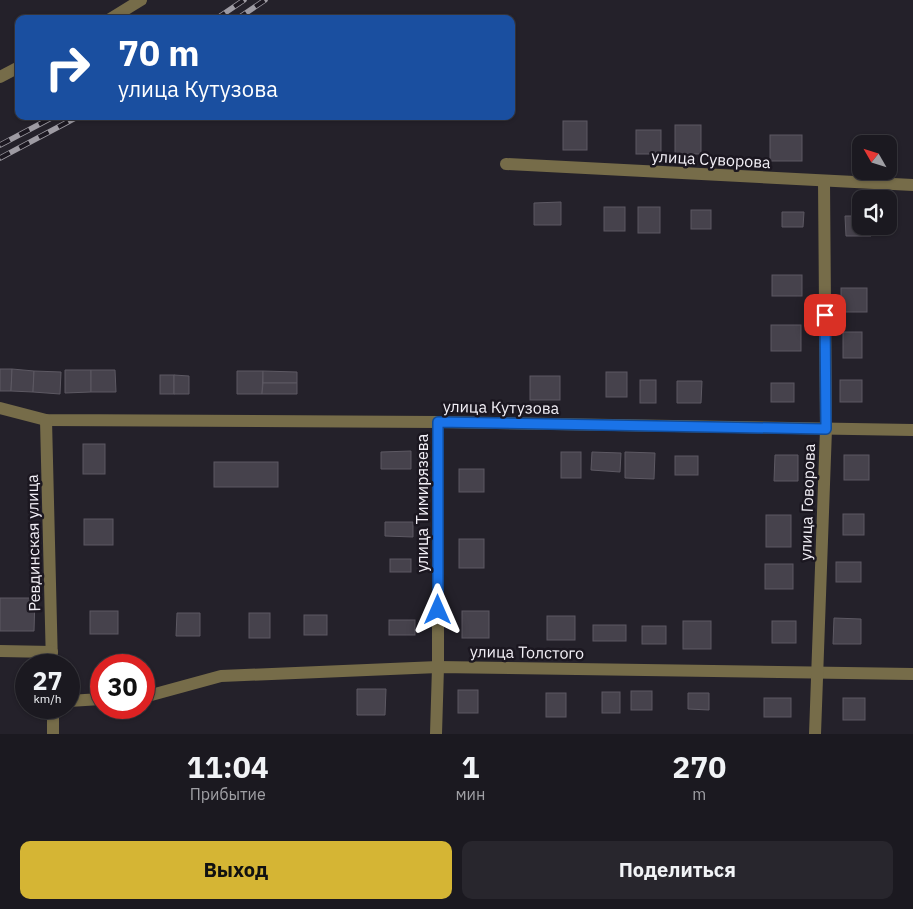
<!DOCTYPE html>
<html lang="ru">
<head>
<meta charset="utf-8">
<style>
	:root { --surface:#1b1920; --page:#28262d; --text:#f1f3f6; --muted:#a0a0a5; --line:#39383e; --accent:#d5b534 }
	body { margin:0; font-family:"IBM Plex Sans",sans-serif; background:var(--page); color:var(--text); height:100vh; display:flex; flex-direction:column; font-size:19px; white-space:nowrap }
	* { box-sizing:border-box; margin:0 }
	p { font-size:16px; color:var(--muted) }
	.icon { flex:none; width:28px; height:28px; fill:none; stroke:currentColor; stroke-width:2; stroke-linecap:round; stroke-linejoin:round }
	.map { position:relative; height:734px; overflow:hidden }
	.panel { display:flex; flex-direction:column; background:var(--surface); flex:1 }
	.panel>* { flex:none }
	.banner { position:absolute; left:15px; top:15px; width:500px; height:105px; border-radius:10px; box-shadow:0 1px 4px #0004,0 0 0 1px var(--line); background:#1a4fa0; color:#fff; overflow:hidden }
	.needle { width:32px; rotate:309deg }
	.controls { position:absolute; left:852px; top:135px; display:grid; gap:10px }
	.controls a { display:grid; place-items:center; width:45px; height:45px; border-radius:10px; background:var(--surface); box-shadow:0 1px 4px #0004,0 0 0 1px var(--line); font-size:25px }
	.speed { position:absolute; left:15px; top:654px; display:flex; gap:10px; font-size:25px; font-weight:700; text-align:center }
	.speed>* { display:grid; place-content:center; width:65px; height:65px; border-radius:50%; background:var(--surface); box-shadow:0 1px 4px #0004,0 0 0 1px var(--line); line-height:1 }
	.speed small { font-size:12px; font-weight:400 }
	.speed .limit { border:8px solid #d22; background:#fff; color:#111 }
	.pin { position:absolute; display:grid; place-items:center; width:42px; height:42px; color:#fff; margin:-21px; border-radius:10px; box-shadow:0 2px 8px #0006 }
	.me { position:absolute; width:55px; margin:-28px; rotate:0deg; stroke-linejoin:round; filter:drop-shadow(0 0 4px #0008) }
	.turn { display:flex; align-items:center; gap:18px; height:105px; padding:0 20px; font-size:22px }
	.turn .icon { width:65px; height:65px; stroke-width:2.5 }
	.turn b { display:block; font-size:35px; line-height:42px }
	.eta { display:flex; justify-content:space-evenly; align-items:center; height:85px; text-align:center }
	.eta b { font-size:30px; font-weight:700; line-height:35px }
	.primary-button { display:flex; gap:10px; margin-top:auto; padding:10px 20px }
	.primary-button a { flex:1; height:58px; border-radius:10px; background:var(--accent); color:#111; font-size:20px; font-weight:700; line-height:58px; text-align:center }
	.primary-button a+a { background:var(--page); color:var(--text) }
	.map>svg:first-child { display:block }
</style>
</head>
<body>
<div class="map">
<svg width="913" height="734" viewBox="0 0 913 734">
	<rect width="100%" height="100%" fill="#24212a"/>
	<g fill="#46424c" stroke="#5d5963">
		<rect x="563" y="121" width="24" height="29"/>
		<rect x="675" y="125" width="26" height="29"/>
		<rect x="636" y="130" width="25" height="24"/>
		<rect x="770" y="135" width="32" height="26"/>
		<polygon points="561,202 561,225 534,225 534,203"/>
		<rect x="604" y="207" width="21" height="24"/>
		<rect x="638" y="207" width="22" height="26"/>
		<rect x="691" y="210" width="20" height="19"/>
		<polygon points="782,212 804,212 803,227 782,227"/>
		<polygon points="845,216 861,216 861,226 871,226 871,236 846,236"/>
		<rect x="772" y="275" width="30" height="21"/>
		<rect x="841" y="288" width="26" height="24"/>
		<rect x="771" y="325" width="30" height="26"/>
		<rect x="843" y="332" width="19" height="26"/>
		<polygon points="0,369 12,369 11,391 0,391"/>
		<polygon points="12,369 34,371 33,392 11,391"/>
		<polygon points="65,370 91,370 91,392 65,393"/>
		<polygon points="91,370 115,370 116,392 91,392"/>
		<polygon points="34,371 61,372 60,394 33,392"/>
		<polygon points="237,371 263,371 262,394 237,394"/>
		<polygon points="263,371 297,372 297,383 263,383"/>
		<rect x="606" y="372" width="21" height="25"/>
		<rect x="160" y="375" width="14" height="19"/>
		<polygon points="174,375 189,376 189,394 174,394"/>
		<rect x="530" y="376" width="30" height="24"/>
		<rect x="640" y="380" width="16" height="23"/>
		<rect x="840" y="380" width="22" height="22"/>
		<polygon points="677,381 702,381 701,403 677,403"/>
		<polygon points="263,383 297,383 297,394 262,394"/>
		<rect x="771" y="383" width="23" height="19"/>
		<rect x="83" y="444" width="22" height="30"/>
		<polygon points="411,451 411,469 381,469 381,452"/>
		<rect x="561" y="452" width="20" height="26"/>
		<polygon points="592,452 621,453 620,472 591,470"/>
		<polygon points="625,452 655,453 654,479 625,478"/>
		<polygon points="775,455 798,455 798,481 774,481"/>
		<rect x="844" y="455" width="25" height="25"/>
		<rect x="675" y="456" width="23" height="19"/>
		<rect x="214" y="462" width="64" height="25"/>
		<rect x="459" y="469" width="25" height="23"/>
		<rect x="843" y="514" width="21" height="21"/>
		<rect x="766" y="515" width="25" height="32"/>
		<rect x="84" y="519" width="29" height="26"/>
		<polygon points="385,522 413,522 413,537 385,536"/>
		<rect x="459" y="539" width="25" height="29"/>
		<rect x="390" y="559" width="21" height="13"/>
		<rect x="836" y="562" width="25" height="20"/>
		<rect x="765" y="564" width="28" height="25"/>
		<polygon points="0,598 35,598 34,631 0,631"/>
		<rect x="90" y="611" width="28" height="23"/>
		<rect x="462" y="611" width="27" height="27"/>
		<polygon points="177,613 200,613 200,636 176,636"/>
		<rect x="249" y="613" width="21" height="25"/>
		<rect x="304" y="615" width="23" height="20"/>
		<rect x="547" y="616" width="28" height="24"/>
		<polygon points="834,618 861,619 861,644 833,644"/>
		<rect x="389" y="620" width="26" height="15"/>
		<rect x="683" y="621" width="28" height="28"/>
		<rect x="772" y="621" width="24" height="22"/>
		<rect x="593" y="625" width="33" height="16"/>
		<rect x="642" y="626" width="24" height="18"/>
		<polygon points="357,689 386,689 385,715 357,715"/>
		<rect x="458" y="690" width="20" height="23"/>
		<rect x="631" y="691" width="21" height="19"/>
		<rect x="602" y="692" width="18" height="21"/>
		<rect x="546" y="693" width="20" height="24"/>
		<polygon points="688,693 709,693 709,710 688,709"/>
		<rect x="764" y="698" width="27" height="19"/>
		<rect x="843" y="698" width="22" height="22"/>
	</g>
	<g fill="none" stroke-linecap="round" stroke-linejoin="round">
		<g stroke="#766c49" stroke-width="12">
			<polyline points="110,19 141,0"/>
			<polyline points="0,77 19,67"/>
			<polyline points="506,164 913,185"/>
			<polyline points="0,408 46,420 438,422 913,430"/>
			<polyline points="46,420 52,665"/>
			<polyline points="0,651 52,652"/>
			<polyline points="144,697 221,676 438,667 913,674"/>
			<polyline points="69,701 101,699"/>
			<polyline points="53,708 53,734"/>
			<polyline points="436,734 438,667 438,422"/>
			<polyline points="815,734 826,429 824,182"/>
		</g>
		<g stroke="#9e9ba3" stroke-width="5.5">
			<g id="rail">
				<polyline points="216,19 244,0"/>
				<polyline points="237,19 265,0"/>
				<polyline points="0,145 55,116"/>
				<polyline points="0,158 79,116"/>
			</g>
		</g>
		<use href="#rail" stroke="#1b1720" stroke-width="4" stroke-dasharray="11" stroke-linecap="butt"/>
	</g>
	<g fill="none" stroke-linecap="round" stroke-linejoin="round">
		<g stroke="#114b97" stroke-width="12">
			<polyline id="route" points="438,610 438,422 826,429 825,315"/>
		</g>
		<use href="#route" stroke="#1a73e8" stroke-width="9"/>
	</g>
	<g text-anchor="middle" stroke-width="5" stroke-linejoin="round" paint-order="stroke">
		<g font-size="16" fill="#f2eff6" stroke="#1b1720">
			<text transform="translate(711 159) rotate(3)" y="6">улица Суворова</text>
			<text transform="translate(501 407) rotate(1)" y="6">улица Кутузова</text>
			<text transform="translate(807 502) rotate(-88)" y="6">улица Говорова</text>
			<text transform="translate(422 503) rotate(-90)" y="6">улица Тимирязева</text>
			<text transform="translate(33 543) rotate(-91)" y="6">Ревдинская улица</text>
			<text transform="translate(527 652) rotate(1)" y="6">улица Толстого</text>
		</g>
	</g>
</svg>
<div class="controls">
<a><svg class="needle" viewBox="-14 -14 28 28"><path d="M0-13l5 13h-10z" fill="#e53935"/><path d="M0 13l5-13h-10z" fill="#a0a0a5"/></svg></a>
<a><svg class="icon" aria-label="sound" viewBox="0 0 24 24"><path d="M4 9h4l5-4v14l-5-4H4zM17 9q2 3 0 6"/></svg></a>
</div>
<div class="speed"><div>27<small>km/h</small></div><div class="limit">30</div></div>
<div class="pin" style="left:825px;top:315px;background:#d93025"><svg class="icon" aria-label="arrive" viewBox="0 0 24 24"><path d="M6 21V4h12l-3 4 3 4H6"/></svg></div>
<svg class="me" style="left:438px;top:610px" viewBox="-20 -20 40 40"><path d="M0-17L14 15 0 8-14 15z" fill="#1a73e8" stroke="#fff" stroke-width="4"/></svg>
<div class="banner">
<div class="turn"><svg class="icon" aria-label="right" viewBox="0 0 24 24"><path d="M7 20v-9h11M14 6l5 5-5 5"/></svg><div><b>70 m</b>улица Кутузова</div></div>
</div>
</div>
<section class="panel">
<div class="eta">
<div><b>11:04</b><p>Прибытие</p></div>
<div><b>1</b><p>мин</p></div>
<div><b>270</b><p>m</p></div>
</div>
<div class="primary-button"><a>Выход</a><a>Поделиться</a></div>
</section>
</body>
</html>
